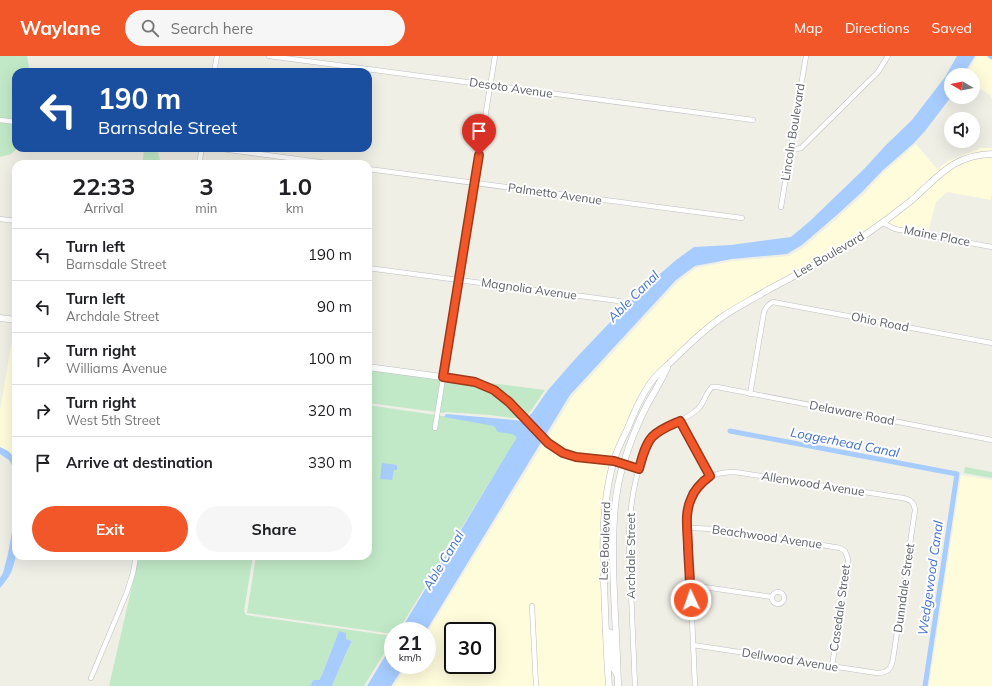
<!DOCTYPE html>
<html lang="en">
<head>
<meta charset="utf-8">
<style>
	:root { --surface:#fff; --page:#f6f6f6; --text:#202124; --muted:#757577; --line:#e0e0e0; --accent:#f2572a }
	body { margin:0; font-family:Mulish,sans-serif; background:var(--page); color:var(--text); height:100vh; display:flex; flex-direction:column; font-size:15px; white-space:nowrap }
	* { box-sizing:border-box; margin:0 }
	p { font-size:13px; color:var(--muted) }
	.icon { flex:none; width:22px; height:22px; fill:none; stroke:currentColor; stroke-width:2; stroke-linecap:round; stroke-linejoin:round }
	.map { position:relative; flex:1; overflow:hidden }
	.details { position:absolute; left:12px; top:104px; width:360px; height:400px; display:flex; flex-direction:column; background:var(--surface); border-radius:12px; box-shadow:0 4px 16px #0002 }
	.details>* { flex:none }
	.guide { position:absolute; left:12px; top:12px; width:360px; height:84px; border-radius:12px; box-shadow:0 4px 16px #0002; background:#1a4fa0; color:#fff; overflow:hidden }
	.needle { width:26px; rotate:280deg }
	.buttons { position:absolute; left:944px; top:12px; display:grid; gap:8px }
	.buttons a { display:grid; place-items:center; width:36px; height:36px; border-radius:50%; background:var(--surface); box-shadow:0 4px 16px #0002; font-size:20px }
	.speed { position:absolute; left:384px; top:566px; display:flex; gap:8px; font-size:20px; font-weight:700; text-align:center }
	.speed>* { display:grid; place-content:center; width:52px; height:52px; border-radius:50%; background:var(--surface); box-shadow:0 4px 16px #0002; line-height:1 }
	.speed small { font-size:10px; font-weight:400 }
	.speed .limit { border:2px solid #111; border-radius:6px; background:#fff; color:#111 }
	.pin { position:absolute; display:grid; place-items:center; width:34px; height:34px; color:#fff; margin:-41px -17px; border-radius:50% 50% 50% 0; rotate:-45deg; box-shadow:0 0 4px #0007 }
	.pin .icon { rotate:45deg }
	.me { position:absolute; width:44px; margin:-22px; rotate:357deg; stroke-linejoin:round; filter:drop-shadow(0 0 3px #0008) }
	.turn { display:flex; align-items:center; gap:14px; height:84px; padding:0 20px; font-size:18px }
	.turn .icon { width:52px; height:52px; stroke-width:2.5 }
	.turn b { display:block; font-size:28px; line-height:34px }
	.eta { display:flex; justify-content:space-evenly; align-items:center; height:68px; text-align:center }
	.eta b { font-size:24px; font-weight:700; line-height:28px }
	.button { display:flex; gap:8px; margin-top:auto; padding:8px 20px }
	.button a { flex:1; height:46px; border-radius:24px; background:var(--accent); color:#fff; font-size:16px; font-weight:700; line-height:46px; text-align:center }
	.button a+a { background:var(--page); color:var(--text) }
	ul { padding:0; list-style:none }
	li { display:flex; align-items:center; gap:12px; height:52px; padding:0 20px; border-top:1px solid var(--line) }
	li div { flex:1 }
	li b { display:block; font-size:15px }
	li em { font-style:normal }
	header { display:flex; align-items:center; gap:24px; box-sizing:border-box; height:56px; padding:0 20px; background:var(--accent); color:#fff }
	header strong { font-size:19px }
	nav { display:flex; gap:22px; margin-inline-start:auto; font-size:14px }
	.search { width:280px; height:36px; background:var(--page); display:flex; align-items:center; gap:10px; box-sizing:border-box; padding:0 14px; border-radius:22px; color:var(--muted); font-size:15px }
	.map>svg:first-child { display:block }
</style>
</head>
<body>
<header>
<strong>Waylane</strong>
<div class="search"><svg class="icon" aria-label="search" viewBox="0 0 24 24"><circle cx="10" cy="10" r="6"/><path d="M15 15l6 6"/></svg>Search here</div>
<nav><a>Map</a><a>Directions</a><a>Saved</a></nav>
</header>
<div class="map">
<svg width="992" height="630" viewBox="0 0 992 630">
	<rect width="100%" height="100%" fill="#f0efe6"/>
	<g fill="#fffcdc" fill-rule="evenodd">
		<polygon points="977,0 992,0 992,43 990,39 973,28 973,19 966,19"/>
		<polygon points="916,88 937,113 948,105 981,92 992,92 992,96 954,105 948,108 936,117 911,141 897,153 864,177 845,189 753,239 667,305 638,342 632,355 612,403 576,399 564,395 554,389 547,382 572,341 678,226 696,212 733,205 789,200 804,191 840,160 864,138 884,116"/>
		<polygon points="992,101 992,135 991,144 947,136 936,146 928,176 884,169 940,121 961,107 974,103"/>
		<polygon points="15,267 16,267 16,403 8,395 0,391 0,354"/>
		<path d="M544,387L551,393L562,399L611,407L604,435L601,461V482L606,630H394L407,609H427V577ZM453,575H487V609H453Z"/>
		<polygon points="961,419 992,424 992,630 929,630"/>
	</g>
	<g fill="#c1e9c7">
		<polygon points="0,0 27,0 30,16 16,16 16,92 18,92 11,98 0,101"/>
		<polygon points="144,95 158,96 161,108 142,108"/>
		<polygon points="368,313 475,328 493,336 498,340 507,347 522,364 517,362 511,362 490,359 446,356 444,357 368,347"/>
		<polygon points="483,326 545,334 530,356 526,360"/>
		<polygon points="368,349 523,372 398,575 393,575 393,578 247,557 256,500 368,500"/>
		<polygon points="965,411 992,416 992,422 964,417"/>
		<polygon points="137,500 253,500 244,555 246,559 393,580 393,583 364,630 332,630 347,595 352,585 346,583 339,575 322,619 319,624 313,624 310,630 109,630 132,530"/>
	</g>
	<g fill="#a7ccff">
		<path d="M957,0H975L963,19H951V41L925,75L914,87L882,115L862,136L838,158L802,189L787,198L732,203L695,210L676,224L570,339L426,575H400L517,381L512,378L498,376L494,370L444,361L446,358C465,360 484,361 504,363C510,364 516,363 522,366L532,357L548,334L576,302L637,238L676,204L694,191L731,189L791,181L810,165L865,112L886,89L912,64L945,21Z"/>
		<polygon points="0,391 8,395 16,403 16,439 14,413 9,404 0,398"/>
		<polygon points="382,407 397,409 397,414 394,414 392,424 380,423"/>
		<path d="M16,453C16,469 19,496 13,511C11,519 5,526 0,532V522L3,517L8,498Z"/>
		<polygon points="339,575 346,577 346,583 352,585 347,595 332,630 310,630 313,624 319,624 322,619"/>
		<polygon points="393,587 393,609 405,609 391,630 367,630"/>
	</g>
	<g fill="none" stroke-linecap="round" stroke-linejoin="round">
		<g stroke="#a7ccff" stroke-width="5">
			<polyline points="990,0 992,1"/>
			<polyline points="730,375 957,418 925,630"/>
		</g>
		<g stroke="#bdbec5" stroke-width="5.5">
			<g id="street">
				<polyline points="269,0 753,64"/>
				<polyline points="214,16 217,0"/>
				<polyline points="0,64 16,66"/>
				<polyline points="214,92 334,108"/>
				<polyline points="790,94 801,92 809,84 878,16 888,0"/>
				<polyline points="199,108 202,92"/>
				<polyline points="368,113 742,162"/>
				<polyline points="781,151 806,0"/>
				<polyline points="0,163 16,165"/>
				<polyline points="883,167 895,173 992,191"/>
				<polyline points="368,212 619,245"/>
				<path d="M750,338L764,256C766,251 768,248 773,246L992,287"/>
				<polyline points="680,365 711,420"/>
				<polyline points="435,372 495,0"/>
				<polyline points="688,472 718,473 828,490 840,492 845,495 848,503 848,509 832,610"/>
				<polyline points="690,529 772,541"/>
				<circle cx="778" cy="542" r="6"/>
				<polyline points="532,550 536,630"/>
				<path d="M693,589L877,617C888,617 891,613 893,603L915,454C914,446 911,444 903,442L735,416C719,416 709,419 699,431C694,436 690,443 688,450C687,457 687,465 688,472L695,630"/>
				<polyline points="91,622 127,536 133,517 136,500"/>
				<path d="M635,630L629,488C629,457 633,426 644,397C646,391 649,384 654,379C667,368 684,365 697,354C704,348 705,338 712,331H717L992,384"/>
			</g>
		</g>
		<g stroke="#bbbdc4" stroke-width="7">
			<g id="secondary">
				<polyline points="0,262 16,264"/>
				<polyline points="368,311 464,324 481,328 494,334 505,342 548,387 563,397 576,401 614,405 639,413"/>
				<polyline points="606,575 611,577 613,612 617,618"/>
				<path d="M609,630C607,604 606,579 605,553C603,504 600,452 614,404C617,394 622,384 627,374C634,357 641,340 652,325C658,317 666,311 673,304C689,288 706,272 725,259C739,250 753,243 766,235C799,217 833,200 865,179C881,168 897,156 912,144C939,120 953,99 992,98"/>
				<path d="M618,630C617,589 614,549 613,508C613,474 613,439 624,406C630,386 638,366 648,347C655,335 661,325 667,312"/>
			</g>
		</g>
		<use href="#street" stroke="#fff" stroke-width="4.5"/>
		<use href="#secondary" stroke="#fff" stroke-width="6"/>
	</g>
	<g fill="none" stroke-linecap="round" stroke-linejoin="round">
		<g stroke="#9d391b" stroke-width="10">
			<path id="route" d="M479,99L443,321L475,326L494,334L509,346L548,387L563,397L576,401L614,405L639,413C642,402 645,389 652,381C660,373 671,369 680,365L710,420C702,426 694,434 691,443C684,458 688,476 688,492C689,509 690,526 691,544"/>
		</g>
		<use href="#route" stroke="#f2572a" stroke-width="7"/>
	</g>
	<g text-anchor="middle" stroke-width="4" stroke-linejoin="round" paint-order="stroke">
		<g font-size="12" fill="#5d6067" stroke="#fff">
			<text transform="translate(511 32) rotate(8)" y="4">Desoto Avenue</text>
			<text transform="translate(793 76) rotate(-81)" y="4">Lincoln Boulevard</text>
			<text transform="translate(555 138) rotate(8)" y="4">Palmetto Avenue</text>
			<text transform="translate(937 180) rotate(11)" y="4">Maine Place</text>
			<text transform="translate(829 199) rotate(-30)" y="4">Lee Boulevard</text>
			<text transform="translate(529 233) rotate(8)" y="4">Magnolia Avenue</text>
			<text transform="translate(880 266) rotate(11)" y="4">Ohio Road</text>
			<text transform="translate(852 357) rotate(11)" y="4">Delaware Road</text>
			<text transform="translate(813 428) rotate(9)" y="4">Allenwood Avenue</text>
			<text transform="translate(767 481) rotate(8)" y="4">Beachwood Avenue</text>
			<text transform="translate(605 485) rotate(-88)" y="4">Lee Boulevard</text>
			<text transform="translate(631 500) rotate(-90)" y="4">Archdale Street</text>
			<text transform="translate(904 532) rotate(-82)" y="4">Dunndale Street</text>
			<text transform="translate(840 552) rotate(-82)" y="4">Casedale Street</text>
			<text transform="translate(790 604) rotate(9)" y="4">Dellwood Avenue</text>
		</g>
		<g font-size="13" font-style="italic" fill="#4270ca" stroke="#fff">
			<text transform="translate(633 240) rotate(-45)" y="5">Able Canal</text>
			<text transform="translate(845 386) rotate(11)" y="5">Loggerhead Canal</text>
			<text transform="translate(443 504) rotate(-59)" y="5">Able Canal</text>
			<text transform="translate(930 522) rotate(-82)" y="5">Wedgewood Canal</text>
		</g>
	</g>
</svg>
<div class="buttons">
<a><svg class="needle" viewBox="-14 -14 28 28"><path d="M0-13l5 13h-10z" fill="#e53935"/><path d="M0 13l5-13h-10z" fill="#757577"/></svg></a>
<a><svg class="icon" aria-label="sound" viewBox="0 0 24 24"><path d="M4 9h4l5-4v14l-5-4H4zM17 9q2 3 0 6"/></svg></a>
</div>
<div class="speed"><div>21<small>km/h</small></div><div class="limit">30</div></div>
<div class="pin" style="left:479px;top:99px;background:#d93025"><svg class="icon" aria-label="arrive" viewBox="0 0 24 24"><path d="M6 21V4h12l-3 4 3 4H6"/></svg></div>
<svg class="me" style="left:691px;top:544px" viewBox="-20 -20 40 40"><circle r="17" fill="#f2572a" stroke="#fff" stroke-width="3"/><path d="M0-11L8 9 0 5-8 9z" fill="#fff"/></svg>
<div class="guide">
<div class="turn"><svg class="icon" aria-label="left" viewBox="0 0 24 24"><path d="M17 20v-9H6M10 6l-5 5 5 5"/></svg><div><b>190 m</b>Barnsdale Street</div></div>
</div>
<section class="details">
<div class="eta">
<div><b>22:33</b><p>Arrival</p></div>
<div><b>3</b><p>min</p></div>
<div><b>1.0</b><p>km</p></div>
</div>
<ul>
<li><svg class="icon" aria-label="left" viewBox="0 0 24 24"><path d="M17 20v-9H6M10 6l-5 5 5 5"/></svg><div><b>Turn left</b><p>Barnsdale Street</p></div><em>190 m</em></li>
<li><svg class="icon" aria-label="left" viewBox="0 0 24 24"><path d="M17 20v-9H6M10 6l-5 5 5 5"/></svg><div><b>Turn left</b><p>Archdale Street</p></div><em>90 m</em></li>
<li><svg class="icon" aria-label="right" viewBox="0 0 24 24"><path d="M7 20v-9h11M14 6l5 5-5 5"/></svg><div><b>Turn right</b><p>Williams Avenue</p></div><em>100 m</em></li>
<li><svg class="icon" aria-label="right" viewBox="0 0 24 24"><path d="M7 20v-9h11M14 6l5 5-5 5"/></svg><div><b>Turn right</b><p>West 5th Street</p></div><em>320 m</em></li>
<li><svg class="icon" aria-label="arrive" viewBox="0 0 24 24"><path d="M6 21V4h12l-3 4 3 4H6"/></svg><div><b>Arrive at destination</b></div><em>330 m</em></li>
</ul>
<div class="button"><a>Exit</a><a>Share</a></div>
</section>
</div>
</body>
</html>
